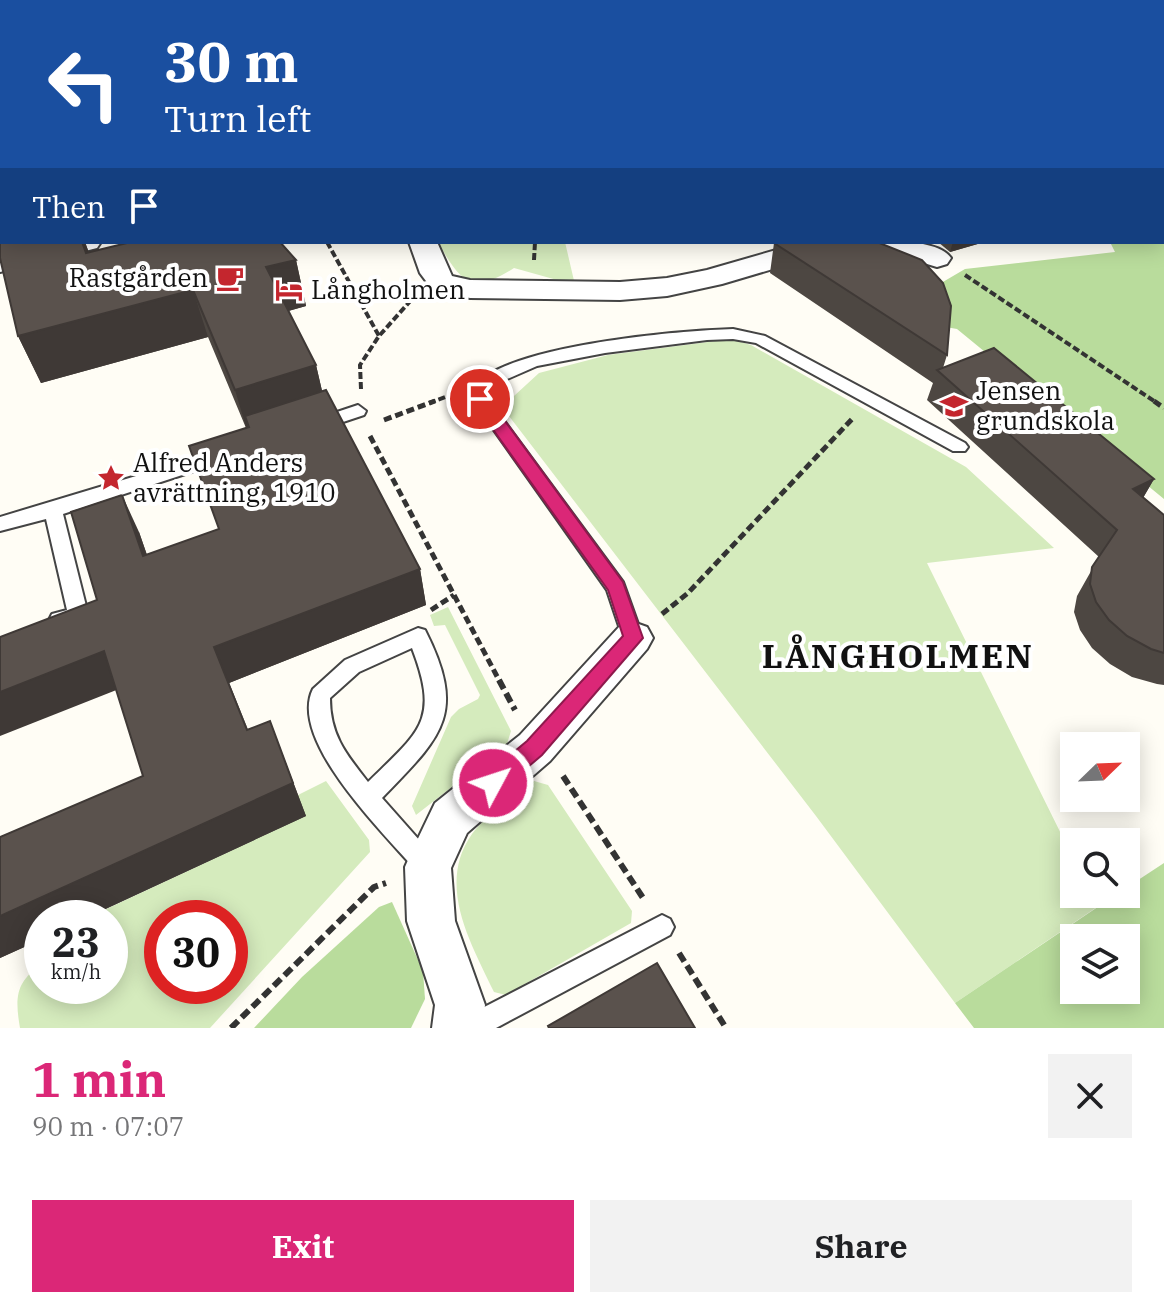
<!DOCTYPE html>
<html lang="en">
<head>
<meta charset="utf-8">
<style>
	:root { --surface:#fff; --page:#f2f2f2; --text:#202124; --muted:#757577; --accent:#db2777 }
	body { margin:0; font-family:"IBM Plex Serif",serif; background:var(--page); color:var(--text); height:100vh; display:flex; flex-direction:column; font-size:30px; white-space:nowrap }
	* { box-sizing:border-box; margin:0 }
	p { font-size:26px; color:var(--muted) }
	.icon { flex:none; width:44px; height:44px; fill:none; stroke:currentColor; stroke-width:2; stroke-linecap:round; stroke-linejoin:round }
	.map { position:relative; height:1028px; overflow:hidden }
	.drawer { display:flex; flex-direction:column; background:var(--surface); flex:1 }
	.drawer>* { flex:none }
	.guide { position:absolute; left:0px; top:0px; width:1164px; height:244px; box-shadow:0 4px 20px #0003; background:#1a4fa0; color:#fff; overflow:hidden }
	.needle { width:52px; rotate:67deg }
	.tools { position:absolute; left:1060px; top:732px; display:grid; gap:16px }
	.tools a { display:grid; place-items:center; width:80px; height:80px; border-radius:0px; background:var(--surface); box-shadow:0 4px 20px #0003; font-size:40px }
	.speed { position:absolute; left:24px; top:900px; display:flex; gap:16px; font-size:40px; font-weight:700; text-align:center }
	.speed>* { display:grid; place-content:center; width:104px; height:104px; border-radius:50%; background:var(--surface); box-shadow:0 4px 20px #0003; line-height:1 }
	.speed small { font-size:20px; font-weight:400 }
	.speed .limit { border:12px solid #d22; background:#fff; color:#111 }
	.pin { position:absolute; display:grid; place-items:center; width:68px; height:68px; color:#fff; margin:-34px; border:4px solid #fff; border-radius:50%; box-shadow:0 2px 8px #0007 }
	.me { position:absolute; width:88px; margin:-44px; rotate:50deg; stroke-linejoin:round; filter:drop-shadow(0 0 6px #0008) }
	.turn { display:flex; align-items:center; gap:28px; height:168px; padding:0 32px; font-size:36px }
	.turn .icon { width:104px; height:104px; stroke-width:2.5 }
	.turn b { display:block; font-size:56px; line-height:68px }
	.then { display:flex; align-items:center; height:76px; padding:0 32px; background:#0003; gap:16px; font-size:30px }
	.round { display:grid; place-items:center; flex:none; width:84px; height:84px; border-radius:0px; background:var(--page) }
	.summary { display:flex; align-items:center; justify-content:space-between; height:136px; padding:0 32px }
	h1 { font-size:48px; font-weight:700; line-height:60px; color:var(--accent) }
	.primary-button { display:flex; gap:16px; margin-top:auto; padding:16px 32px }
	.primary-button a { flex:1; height:92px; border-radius:0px; background:var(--accent); color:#fff; font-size:32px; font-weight:700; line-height:92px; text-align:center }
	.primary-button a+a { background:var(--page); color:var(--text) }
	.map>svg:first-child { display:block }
</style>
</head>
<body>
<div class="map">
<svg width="1164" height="1028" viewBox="0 0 1164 1028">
	<rect width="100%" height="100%" fill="#fffdf5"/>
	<g fill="#d5ebbd" fill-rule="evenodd">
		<path d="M438,242H565L575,285L514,268C471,296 460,281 438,242Z"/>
		<polygon points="731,339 751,345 966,467 1054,548 927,563 1074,860 1074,894 1091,894 1097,907 955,1003 816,816 502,407 539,373 608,355"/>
		<polygon points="448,607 511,731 507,744 416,815 412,806 451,717 459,709 478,699 480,695 445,625 434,626 430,615"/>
		<path d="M326,781L369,840L370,852L210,1028H20C15,999 15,981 42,965V986H110V918H87L305,816L298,795ZM162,918H230V986H162Z"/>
		<path d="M534,781L548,785L632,911L631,923L506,995L494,992C471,943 436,885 472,834C487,813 514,797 534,781Z"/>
	</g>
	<g fill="#b9dc9c" fill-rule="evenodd">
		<polygon points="1162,159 1164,159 1164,499 957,329 940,326 919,296 965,269 1115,252 1110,242 1162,242"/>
		<path d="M1164,863V1028H974L955,1003L1117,894H1126V888ZM1074,938H1126V990H1074Z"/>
		<polygon points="392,902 423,971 425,999 411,1028 254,1028 302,977 379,907"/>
	</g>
	<polygon fill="#b9e0f7" stroke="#3f96cf" stroke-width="2" points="448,0 1164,0 1164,159 1162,2"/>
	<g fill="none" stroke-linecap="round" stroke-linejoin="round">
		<g stroke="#444" stroke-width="4">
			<g id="service">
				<path d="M733,329L765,336L965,443L968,447L965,451H953L756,343L733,339L707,340L605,353L537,366L498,383L488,399L623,582L643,638L640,644L633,646L626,644L623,638L607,590L472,399C477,391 482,379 489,374C540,344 673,331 733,329Z"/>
				<polygon points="358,405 366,411 364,415 319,430 311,424 313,420"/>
				<path d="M219,451L225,453L228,457L225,461L63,514L88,614L85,620C74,623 63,629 52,626L49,620L52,614L67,610L46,519L0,531V517Z"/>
				<path d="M418,628L425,630C468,715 441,737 382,798L436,859L440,867L436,875L428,878L420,875C388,837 287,741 313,689L345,660ZM412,648C440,721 420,731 368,782C346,754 330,735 330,698L359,672Z"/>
				<polygon points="662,915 670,919 674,927 670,935 496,1028 457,1028 461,1019"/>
			</g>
		</g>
		<g stroke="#444" stroke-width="4">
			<g id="minor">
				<polygon points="321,0 343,0 320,2"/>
				<polygon points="52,242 101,242 97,248 0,272 0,254"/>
				<polygon points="409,242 437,242 452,276 470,280 620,282 667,278 707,270 804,242 848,242 844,248 722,284 667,296 620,300 470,298 432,289 420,273"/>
				<path d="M870,242C891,242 938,239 951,258L947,264L937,267L874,248Z"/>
				<polygon points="633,622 647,627 653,638 647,649 550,761 467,833 451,868 455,921 485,1005 482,1028 432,1028 435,1005 407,921 405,867 412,851 435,803 520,735 619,627"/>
			</g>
		</g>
		<g stroke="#333" stroke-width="4" stroke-dasharray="7 3" stroke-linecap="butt">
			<polyline points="327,242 379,336"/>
			<polyline points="534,260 535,242"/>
			<polyline points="965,275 1157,403"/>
			<polyline points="361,389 360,365 379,336 413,298"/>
			<polyline points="429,403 454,394"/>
		</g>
		<g stroke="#333" stroke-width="5" stroke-dasharray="8 4" stroke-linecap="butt">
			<polyline points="1154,401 1164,408"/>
			<polyline points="384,420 435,401"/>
			<polyline points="370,436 500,682"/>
			<polyline points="431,610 454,595"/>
			<polyline points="662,614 688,593 853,418"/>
		</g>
		<g stroke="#333" stroke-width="6" stroke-dasharray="10 5" stroke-linecap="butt">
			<polyline points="499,680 515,710"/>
			<polyline points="563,776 645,901"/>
			<polyline points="679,953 726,1028"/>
			<polyline points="231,1028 374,887 386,883"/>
		</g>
		<use href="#service" fill="#fff" fill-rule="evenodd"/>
		<use href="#minor" fill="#fff" fill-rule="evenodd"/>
	</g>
	<g fill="#4d4742">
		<polygon points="2,242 85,242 89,253 296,260 306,306 288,311 316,365 322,391 420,569 426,605 229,683 248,730 270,721 306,816 86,918 42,918 42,939 0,958 0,837 143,776 97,600 139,532 147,555 219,529 246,428 208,337 41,383 18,336"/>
		<polygon points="938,242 981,242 981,243 950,252"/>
		<polygon points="774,243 947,355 943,368 1154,479 1143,498 1164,515 1164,685 1157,684 1132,677 1110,664 1092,648 1080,630 1074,612 1077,596 1099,557 927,400 933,383 770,273"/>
	</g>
	<g fill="#3f3936">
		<polygon points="0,125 2,125 2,136 0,137"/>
		<polygon points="82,242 85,242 89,253 86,253"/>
		<polygon points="953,242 981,242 981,243 950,252"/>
		<polygon points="296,260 306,306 278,314 266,267"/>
		<polygon points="193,290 208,337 41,383 18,336"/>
		<polygon points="316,365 327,412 245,416 251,436 249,437 235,390"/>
		<polygon points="1154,479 1137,508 1133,489"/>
		<polygon points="122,495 139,532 160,593 143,556"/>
		<polygon points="420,569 426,605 229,683 262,764 214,647"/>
		<polygon points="104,651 124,687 0,736 0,692"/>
		<polygon points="270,721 306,816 86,918 42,918 42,939 0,958 0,916"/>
	</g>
	<g fill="#5a524d" stroke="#3f3936" stroke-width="2">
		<polygon points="12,0 259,0 263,2 10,2"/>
		<polygon points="2,10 2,27 0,24 0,12"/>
		<polygon points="0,103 2,108 2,125 0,125"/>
		<polygon points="2,223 2,242 82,242 86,253 131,242 280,242 296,260 266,267 316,365 235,390 193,290 18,336 0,258 0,224"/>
		<polygon points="777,242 877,242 922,260 943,283 951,306 947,355 774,243"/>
		<polygon points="994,348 1154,479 1133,489 1164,515 1164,653 1151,649 1127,636 1109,620 1096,602 1090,584 1092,567 1117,530 937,370"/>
		<polygon points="326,390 420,569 214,647 247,730 270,721 293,783 0,916 0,837 143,776 104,651 0,692 0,637 97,600 71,512 122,495 143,556 219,529 189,446 249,427 245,416"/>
		<polygon points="657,963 695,1028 549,1028 548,1026"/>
	</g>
	<polygon fill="#db2777" stroke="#8e194d" stroke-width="2" points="480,394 486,395 623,582 643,638 542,755 501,790 493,793 485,790 482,783 485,776 527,741 623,636 608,590 474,403 472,399"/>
	<defs>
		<g id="cafe-bare" transform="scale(2.16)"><path d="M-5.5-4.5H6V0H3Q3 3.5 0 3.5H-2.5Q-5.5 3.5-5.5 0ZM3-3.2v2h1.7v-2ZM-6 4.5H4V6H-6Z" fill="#c4262e" stroke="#fff" stroke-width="2.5" paint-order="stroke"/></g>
		<g id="hotel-bare" transform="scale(2.16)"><path d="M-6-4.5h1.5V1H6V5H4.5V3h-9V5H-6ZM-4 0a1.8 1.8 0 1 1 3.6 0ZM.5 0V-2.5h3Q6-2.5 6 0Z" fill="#c4262e" stroke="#fff" stroke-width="2.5" paint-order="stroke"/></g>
		<g id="school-bare" transform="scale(2.16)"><path d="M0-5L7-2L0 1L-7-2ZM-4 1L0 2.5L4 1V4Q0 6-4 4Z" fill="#c4262e" stroke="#fff" stroke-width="2.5" paint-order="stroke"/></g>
		<g id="sight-bare" transform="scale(2.16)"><path d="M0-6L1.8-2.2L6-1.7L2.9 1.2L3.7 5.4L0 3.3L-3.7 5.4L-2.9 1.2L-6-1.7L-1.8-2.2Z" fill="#c4262e" stroke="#fff" stroke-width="2.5" paint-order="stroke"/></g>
	</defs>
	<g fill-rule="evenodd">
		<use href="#cafe-bare" x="230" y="278"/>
		<use href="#hotel-bare" x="289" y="290"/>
		<use href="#school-bare" x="954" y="406"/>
		<use href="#sight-bare" x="111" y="478"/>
	</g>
	<g text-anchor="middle" stroke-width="8" stroke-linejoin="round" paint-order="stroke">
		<g font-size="26" fill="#111" stroke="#fff" text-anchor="start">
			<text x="208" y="287" text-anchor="end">Rastgården</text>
			<text x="311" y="299">Långholmen</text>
			<text x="976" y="400">Jensen<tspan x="976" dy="30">grundskola</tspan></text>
			<text x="133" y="472">Alfred Anders<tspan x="133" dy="30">avrättning, 1910</tspan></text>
		</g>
		<g font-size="34" font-weight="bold" letter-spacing="2" fill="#111" stroke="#fff">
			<text x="898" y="668">LÅNGHOLMEN</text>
		</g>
	</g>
</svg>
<div class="tools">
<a><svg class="needle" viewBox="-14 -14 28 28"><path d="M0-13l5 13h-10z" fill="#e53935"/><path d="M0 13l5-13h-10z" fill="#757577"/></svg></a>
<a><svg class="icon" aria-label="search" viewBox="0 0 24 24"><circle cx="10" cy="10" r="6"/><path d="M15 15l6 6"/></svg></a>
<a><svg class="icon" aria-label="layers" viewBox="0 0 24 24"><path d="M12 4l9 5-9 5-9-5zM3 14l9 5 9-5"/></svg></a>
</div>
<div class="speed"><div>23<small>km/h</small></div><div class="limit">30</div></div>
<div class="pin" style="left:480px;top:399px;background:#d93025"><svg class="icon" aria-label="arrive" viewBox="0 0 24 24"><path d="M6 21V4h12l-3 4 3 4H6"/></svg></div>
<svg class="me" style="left:493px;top:783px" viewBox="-20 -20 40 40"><circle r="17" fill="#db2777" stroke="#fff" stroke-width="3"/><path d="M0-11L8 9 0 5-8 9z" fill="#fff"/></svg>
<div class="guide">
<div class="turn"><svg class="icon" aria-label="left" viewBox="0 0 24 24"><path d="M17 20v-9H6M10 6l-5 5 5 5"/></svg><div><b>30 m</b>Turn left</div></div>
<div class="then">Then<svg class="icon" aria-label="arrive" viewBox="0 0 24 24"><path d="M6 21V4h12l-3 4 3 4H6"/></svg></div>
</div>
</div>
<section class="drawer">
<div class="summary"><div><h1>1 min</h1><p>90 m · 07:07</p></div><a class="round"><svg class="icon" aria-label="close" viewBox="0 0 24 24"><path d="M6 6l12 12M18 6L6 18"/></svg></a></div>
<div class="primary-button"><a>Exit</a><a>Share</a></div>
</section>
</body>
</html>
